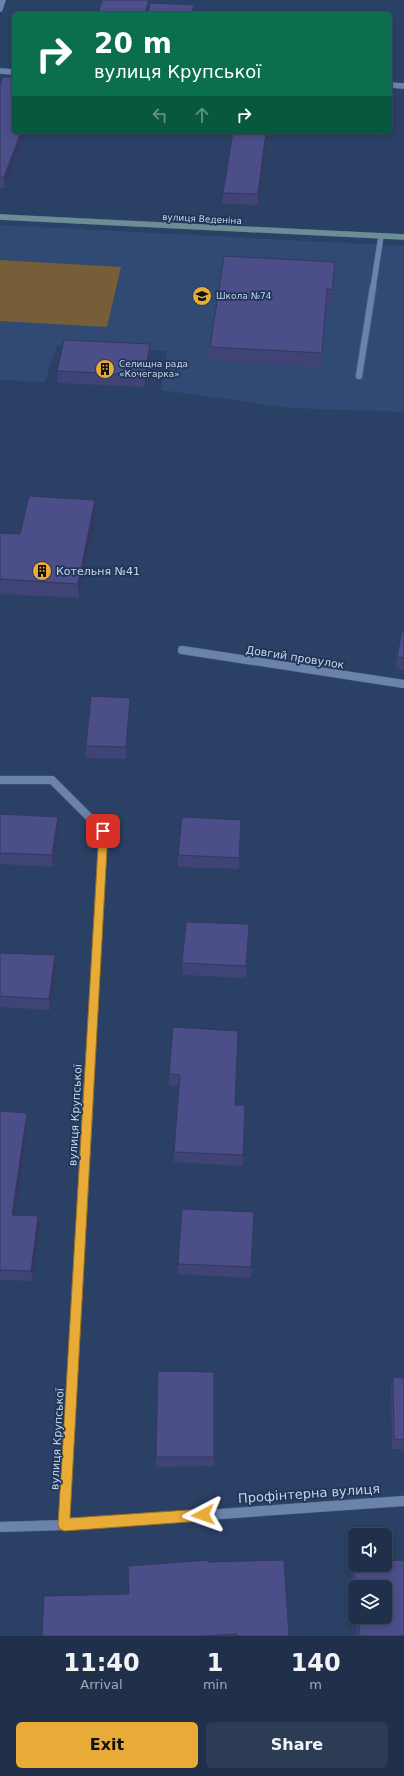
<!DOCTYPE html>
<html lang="en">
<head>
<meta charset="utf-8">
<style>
	:root { --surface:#20304b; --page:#2d3c55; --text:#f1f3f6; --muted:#a2a9b5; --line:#3d4b63; --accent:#e8ab37 }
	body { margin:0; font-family:"DejaVu Sans",sans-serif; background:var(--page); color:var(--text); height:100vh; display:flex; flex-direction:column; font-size:15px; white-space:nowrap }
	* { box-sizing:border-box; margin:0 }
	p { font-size:13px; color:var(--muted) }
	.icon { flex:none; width:22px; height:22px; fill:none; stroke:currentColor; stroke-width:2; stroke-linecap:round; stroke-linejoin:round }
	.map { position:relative; height:1636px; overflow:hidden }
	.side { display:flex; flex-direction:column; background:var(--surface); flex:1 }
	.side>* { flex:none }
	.top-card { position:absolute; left:12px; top:12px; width:380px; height:122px; border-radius:6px; box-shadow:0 2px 6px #0003,0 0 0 1px var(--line); background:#0b6e4f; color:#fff; overflow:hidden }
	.controls { position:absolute; left:348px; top:1528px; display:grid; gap:8px }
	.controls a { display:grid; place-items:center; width:44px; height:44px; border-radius:6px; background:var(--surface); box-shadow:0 2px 6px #0003,0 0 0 1px var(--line); font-size:20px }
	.pin { position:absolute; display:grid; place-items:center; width:34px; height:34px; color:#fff; margin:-17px; border-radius:8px; box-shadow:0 2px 6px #0006 }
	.me { position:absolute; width:44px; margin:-22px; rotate:266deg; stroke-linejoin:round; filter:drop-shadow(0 0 3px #0008) }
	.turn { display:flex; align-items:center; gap:14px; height:84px; padding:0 16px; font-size:18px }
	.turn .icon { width:52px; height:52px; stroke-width:2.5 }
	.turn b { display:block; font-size:28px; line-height:34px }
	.lanes { display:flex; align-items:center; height:38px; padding:0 16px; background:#0003; justify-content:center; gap:20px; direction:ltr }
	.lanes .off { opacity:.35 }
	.eta { display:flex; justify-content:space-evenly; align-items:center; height:68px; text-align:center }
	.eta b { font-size:24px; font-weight:700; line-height:28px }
	.action { display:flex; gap:8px; margin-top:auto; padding:8px 16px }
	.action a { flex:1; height:46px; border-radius:6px; background:var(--accent); color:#111; font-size:16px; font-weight:700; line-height:46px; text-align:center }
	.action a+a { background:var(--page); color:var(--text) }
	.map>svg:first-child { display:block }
</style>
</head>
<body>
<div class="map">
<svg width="404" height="1636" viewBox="0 0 404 1636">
	<rect width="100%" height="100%" fill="#2a4064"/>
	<polygon fill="#304a74" points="0,225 404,246 404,412 289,408 161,390 167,351 57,345 45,382 0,380"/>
	<polygon fill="#755e38" points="0,260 121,267 107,327 0,321"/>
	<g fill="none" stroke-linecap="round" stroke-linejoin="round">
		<g stroke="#4b5e7c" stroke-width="6">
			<polyline id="lane-far1" points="373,288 381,236"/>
		</g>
		<g stroke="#4b5e7c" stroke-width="8">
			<polyline id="lane" points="359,376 373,287"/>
		</g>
		<g stroke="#4b5e7c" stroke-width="6">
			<g id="street-far2">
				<polyline points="0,9 3,0"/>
				<polyline points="0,71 14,72"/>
				<polyline points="390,85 404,86"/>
			</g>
		</g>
		<g stroke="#4b5e7c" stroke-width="9">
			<g id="street-far1">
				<polyline points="182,650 404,684"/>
				<polyline points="0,780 52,780 103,831 89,1087"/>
			</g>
		</g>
		<g stroke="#4b5e7c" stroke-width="11">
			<g id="street">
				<polyline points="64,1525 89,1086"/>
				<polyline points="0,1527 64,1525 404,1501"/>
			</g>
		</g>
		<g stroke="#4b5e7c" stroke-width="6">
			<polyline id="secondary" points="0,217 404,237"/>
		</g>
		<use href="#lane-far1" stroke="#6a83ab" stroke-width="5.5"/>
		<use href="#lane" stroke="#6a83ab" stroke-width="6"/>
		<use href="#street-far2" stroke="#6a83ab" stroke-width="5.5"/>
		<use href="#street-far1" stroke="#6a83ab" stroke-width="8"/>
		<use href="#street" stroke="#6a83ab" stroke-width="10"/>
		<use href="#secondary" stroke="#6c8d96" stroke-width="5.5"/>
	</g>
	<g fill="#404375">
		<polygon points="0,86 14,132 26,132 5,188 0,188"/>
		<polygon points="233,132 268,132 258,205 222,204 223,193"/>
		<polygon points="335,262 332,304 326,303 321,367 210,361 210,347"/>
		<polygon points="150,344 150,356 145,387 58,383 57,371"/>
		<polygon points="96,514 79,598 0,594 0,533 20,534"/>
		<polygon points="404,630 404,670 396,669 397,657"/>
		<polygon points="130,709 126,759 86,758 86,746"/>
		<polygon points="0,814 58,817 59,829 53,867 0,864"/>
		<polygon points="241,820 239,869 178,867 178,855"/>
		<polygon points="248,936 246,978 183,975 182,963"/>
		<polygon points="0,953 55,955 56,966 50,1010 0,1007"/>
		<polygon points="173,1027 235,1105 245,1105 243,1166 174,1162 174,1152 179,1086 169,1085 169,1074"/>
		<polygon points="0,1111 27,1113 28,1123 15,1215 40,1227 33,1281 0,1280"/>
		<polygon points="254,1212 251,1278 178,1274 178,1264"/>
		<polygon points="214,1372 214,1466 156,1467 156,1457"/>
		<polygon points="393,1377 404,1378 404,1449 392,1449 391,1387"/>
		<polygon points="208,1562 289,1636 42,1636 129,1594"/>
		<polygon points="353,1562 404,1636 357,1636 356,1617 385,1617 355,1587 355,1611 351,1571"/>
	</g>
	<g fill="#34375f">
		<polygon points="149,0 151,0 148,14 145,14"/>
		<polygon points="194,5 194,14 192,14"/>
		<polygon points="21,132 26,132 5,188 4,177"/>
		<polygon points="266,132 268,132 258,205 258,194"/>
		<polygon points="150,344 150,356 145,387 145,375"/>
		<polygon points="95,500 96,514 79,598 78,584"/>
		<polygon points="0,697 1,705 0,711"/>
		<polygon points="130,698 130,709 126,759 126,747"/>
		<polygon points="58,817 59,829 53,867 52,855"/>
		<polygon points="55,955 56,966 50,1010 49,999"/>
		<polygon points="27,1113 28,1123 14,1226 12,1215"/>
		<polygon points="38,1216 40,1227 33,1281 31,1271"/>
	</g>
	<g fill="#4b4e88" stroke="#34375f">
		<polygon points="102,0 149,0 145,14 98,14"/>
		<polygon points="150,3 194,5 192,14 148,14"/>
		<polygon points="3,77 14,77 14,132 21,132 4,177 0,177 0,86"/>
		<polygon points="233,132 266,132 258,194 223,193"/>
		<polygon points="224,256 335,262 332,290 327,289 322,353 210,347"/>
		<polygon points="64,340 150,344 145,375 57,371"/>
		<polygon points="29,496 95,500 78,584 0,579 0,533 20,534"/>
		<polygon points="402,630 404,630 404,658 397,657"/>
		<polygon points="91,696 130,698 126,747 86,746"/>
		<polygon points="0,814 58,817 52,855 0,853"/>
		<polygon points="182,817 241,820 239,858 178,855"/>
		<polygon points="186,922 249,924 246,966 182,963"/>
		<polygon points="0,953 55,955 49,999 0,996"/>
		<polygon points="173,1027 238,1031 235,1105 245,1105 243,1155 174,1152 180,1075 169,1074"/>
		<polygon points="0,1111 27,1113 12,1215 38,1216 31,1271 0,1270"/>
		<polygon points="182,1209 254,1212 251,1267 178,1264"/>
		<polygon points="158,1371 214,1372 214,1457 156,1457"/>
		<polygon points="393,1377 404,1378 404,1440 394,1439"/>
		<polygon points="208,1560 208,1562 284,1560 289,1636 237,1636 237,1634 205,1636 42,1636 44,1596 129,1594 128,1566"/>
		<polygon points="404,1560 404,1636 360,1636 358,1617 385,1617 385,1587 355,1587 353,1562 355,1562 355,1565 385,1565 385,1561"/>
	</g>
	<polygon fill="#e8ab37" stroke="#976f24" points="103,828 108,831 70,1518 203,1509 207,1511 209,1515 207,1519 203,1521 64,1531 60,1529 58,1525 99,831"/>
	<defs>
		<g id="school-disc" transform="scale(1)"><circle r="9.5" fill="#e8ab37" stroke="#203659"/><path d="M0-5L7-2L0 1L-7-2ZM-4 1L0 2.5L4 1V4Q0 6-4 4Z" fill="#111"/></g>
		<g id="building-disc" transform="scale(1)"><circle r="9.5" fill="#e8ab37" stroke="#203659"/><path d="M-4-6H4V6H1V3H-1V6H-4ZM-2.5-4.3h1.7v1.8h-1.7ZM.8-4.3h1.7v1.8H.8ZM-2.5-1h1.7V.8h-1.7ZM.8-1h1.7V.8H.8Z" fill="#111"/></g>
	</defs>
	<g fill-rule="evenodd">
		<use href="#school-disc" x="202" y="296"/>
		<use href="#building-disc" x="105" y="369"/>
		<use href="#building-disc" x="42" y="571"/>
	</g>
	<g text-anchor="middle" stroke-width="3.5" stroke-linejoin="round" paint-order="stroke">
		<g font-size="9" fill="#c7d5eb" stroke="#203659">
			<text transform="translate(202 219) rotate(3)" y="3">вулиця Веденіна</text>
		</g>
		<g font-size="9" fill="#c7d5eb" stroke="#203659" text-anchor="start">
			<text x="216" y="299">Школа №74</text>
			<text x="119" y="367">Селищна рада<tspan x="119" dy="10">«Кочегарка»</tspan></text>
		</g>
		<g font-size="11" fill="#c7d5eb" stroke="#203659" text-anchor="start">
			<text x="56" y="575">Котельня №41</text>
		</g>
		<g font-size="11" fill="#c7d5eb" stroke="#203659">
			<text transform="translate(295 657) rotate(9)" y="4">Довгий провулок</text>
			<text transform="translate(75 1115) rotate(-87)" y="4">вулиця Крупської</text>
			<text transform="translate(57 1439) rotate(-87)" y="4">вулиця Крупської</text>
		</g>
		<g font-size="13" fill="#c7d5eb" stroke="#203659">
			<text transform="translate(309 1493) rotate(-4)" y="5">Профінтерна вулиця</text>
		</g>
	</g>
</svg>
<div class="controls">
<a><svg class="icon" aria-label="sound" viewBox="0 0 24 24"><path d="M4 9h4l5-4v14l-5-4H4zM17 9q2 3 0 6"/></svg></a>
<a><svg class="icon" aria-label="layers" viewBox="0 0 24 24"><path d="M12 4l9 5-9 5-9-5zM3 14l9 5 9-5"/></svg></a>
</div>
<div class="pin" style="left:103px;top:831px;background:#d93025"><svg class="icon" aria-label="arrive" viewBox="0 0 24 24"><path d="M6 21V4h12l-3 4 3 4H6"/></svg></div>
<svg class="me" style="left:203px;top:1515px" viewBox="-20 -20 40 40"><path d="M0-17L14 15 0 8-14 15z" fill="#e8ab37" stroke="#fff" stroke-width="4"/></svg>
<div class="top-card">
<div class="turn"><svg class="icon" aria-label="right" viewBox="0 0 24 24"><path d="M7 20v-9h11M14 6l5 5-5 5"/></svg><div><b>20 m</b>вулиця Крупської</div></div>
<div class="lanes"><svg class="icon off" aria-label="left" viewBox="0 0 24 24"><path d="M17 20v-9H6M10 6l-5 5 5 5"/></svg><svg class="icon off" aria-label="ahead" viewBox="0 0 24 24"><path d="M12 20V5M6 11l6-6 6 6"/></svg><svg class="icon" aria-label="right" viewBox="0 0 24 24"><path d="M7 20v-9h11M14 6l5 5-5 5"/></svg></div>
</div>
</div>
<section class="side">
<div class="eta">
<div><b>11:40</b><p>Arrival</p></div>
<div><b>1</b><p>min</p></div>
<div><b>140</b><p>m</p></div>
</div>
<div class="action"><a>Exit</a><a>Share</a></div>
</section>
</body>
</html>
